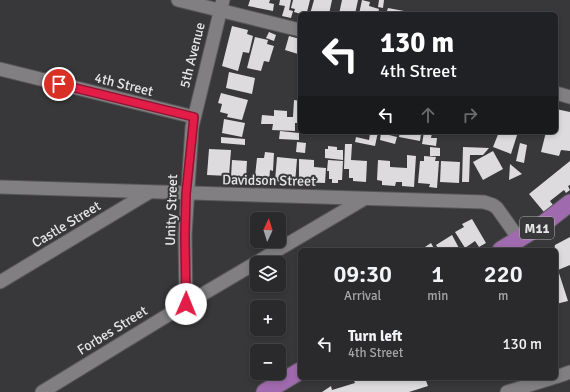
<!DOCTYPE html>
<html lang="en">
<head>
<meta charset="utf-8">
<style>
	:root { --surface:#2a292b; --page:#363537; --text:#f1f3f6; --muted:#a5a6a9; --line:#464547 }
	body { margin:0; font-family:Signika,sans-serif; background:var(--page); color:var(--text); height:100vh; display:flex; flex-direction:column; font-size:15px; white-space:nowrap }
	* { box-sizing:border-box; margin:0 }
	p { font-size:13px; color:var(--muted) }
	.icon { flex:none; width:22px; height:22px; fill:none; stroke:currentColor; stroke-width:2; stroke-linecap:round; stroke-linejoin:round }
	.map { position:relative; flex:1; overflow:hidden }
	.details { position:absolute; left:298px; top:248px; width:260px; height:132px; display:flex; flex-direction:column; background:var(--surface); border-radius:6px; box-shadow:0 2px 6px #0003,0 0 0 1px var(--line) }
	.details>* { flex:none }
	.guide { position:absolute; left:298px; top:12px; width:260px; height:122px; border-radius:6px; box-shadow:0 2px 6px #0003,0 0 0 1px var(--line); background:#202124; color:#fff; overflow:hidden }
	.needle { width:26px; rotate:4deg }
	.controls { position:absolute; left:250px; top:212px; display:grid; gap:8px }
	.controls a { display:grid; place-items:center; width:36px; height:36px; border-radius:6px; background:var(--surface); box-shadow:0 2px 6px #0003,0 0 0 1px var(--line); font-size:20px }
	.pin { position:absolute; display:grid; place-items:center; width:34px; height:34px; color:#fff; margin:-17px; border:2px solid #fff; border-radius:50%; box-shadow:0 1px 4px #0007 }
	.me { position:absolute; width:44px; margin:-22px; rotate:1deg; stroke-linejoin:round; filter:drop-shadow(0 0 3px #0008) }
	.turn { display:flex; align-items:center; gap:14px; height:84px; padding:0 16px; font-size:18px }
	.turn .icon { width:52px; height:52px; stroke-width:2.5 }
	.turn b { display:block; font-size:28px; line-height:34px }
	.lanes { display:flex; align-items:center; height:38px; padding:0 16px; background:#0003; justify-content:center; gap:20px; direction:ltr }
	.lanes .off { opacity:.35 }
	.eta { display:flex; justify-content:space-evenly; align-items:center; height:68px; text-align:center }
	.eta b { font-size:24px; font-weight:600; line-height:28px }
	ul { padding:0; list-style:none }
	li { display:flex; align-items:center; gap:12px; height:56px; padding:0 16px }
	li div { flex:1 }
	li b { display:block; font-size:15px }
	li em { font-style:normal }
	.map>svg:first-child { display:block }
</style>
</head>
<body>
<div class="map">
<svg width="570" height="392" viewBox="0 0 570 392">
	<rect width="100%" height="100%" fill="#383739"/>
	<g fill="#dddbde">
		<polygon points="250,0 270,0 269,3 274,4 273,11 248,6"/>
		<polygon points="280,0 291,0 289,10 293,11 291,18 282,16 285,6 279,5"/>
		<polygon points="293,0 310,0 307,12 302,11 301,14 294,12 295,9 291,8"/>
		<polygon points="314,0 332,0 329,14 310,14"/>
		<polygon points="342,0 358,0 355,14 339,14"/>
		<polygon points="362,0 370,2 369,6 379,9 378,14 359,14"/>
		<polygon points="379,0 384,0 383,8 378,7"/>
		<polygon points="388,8 404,11 404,14 386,14"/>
		<polygon points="232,26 248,30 247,34 253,36 249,53 243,52 238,71 222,66"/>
		<polygon points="269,32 276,35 274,41 266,38"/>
		<polygon points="289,36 300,39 298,54 285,50"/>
		<polygon points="255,37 268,40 267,44 274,46 269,62 264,61 261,71 247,68"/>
		<polygon points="229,72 255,78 252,94 226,88"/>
		<polygon points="221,93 248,100 242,120 227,117 228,114 220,112 222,104 218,103"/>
		<polygon points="294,100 300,101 300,123 295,123 295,131 272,130 273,124 261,124 262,115 274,116 274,110 287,111 287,117 293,117"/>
		<polygon points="556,109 570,112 570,151 561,150 559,156 541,152 546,132 556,132"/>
		<polygon points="224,119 245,123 242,137 222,133"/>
		<polygon points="280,131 299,133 299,140 279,139"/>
		<polygon points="362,132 378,132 375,146 355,142 356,137 369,140 370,134"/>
		<polygon points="400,132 421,134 420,141 399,137"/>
		<polygon points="424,132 432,133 431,138 437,138 436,146 422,144"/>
		<polygon points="499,132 518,132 511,154 493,147"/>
		<polygon points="381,133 397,137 395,144 380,140"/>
		<polygon points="221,137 245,139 245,145 221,143"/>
		<polygon points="297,142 306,143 305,153 296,152"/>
		<polygon points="520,143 527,145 524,163 516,161"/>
		<polygon points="345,144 352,144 351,160 367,161 366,182 353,181 353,178 349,178 349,169 344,169"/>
		<polygon points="328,146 337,147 337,150 343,150 343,160 325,158 325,149 328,149"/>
		<polygon points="430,147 440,148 440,156 430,156"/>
		<polygon points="463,147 489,148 483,155 470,155 469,182 462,182"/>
		<polygon points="209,149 231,150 229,176 207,175"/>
		<polygon points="493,151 503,169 483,180 473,162"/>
		<polygon points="265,152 274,153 273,171 270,170 269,182 261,181 262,176 255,176 257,158 264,158"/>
		<polygon points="407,155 416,156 414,187 402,186 402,182 396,182 395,186 382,185 382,181 377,180 378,160 390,161 390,167 407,168"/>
		<polygon points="424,156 436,157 435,161 439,161 437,188 429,187 430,184 418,183 420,161 424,161"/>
		<polygon points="277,157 297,159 295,183 275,181"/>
		<polygon points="299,159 314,160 314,167 326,168 325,183 299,182"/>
		<polygon points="232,160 247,161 246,178 231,177"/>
		<polygon points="328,160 343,161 342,180 338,180 338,183 332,183 332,179 329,179 329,171 327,171"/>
		<polygon points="441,161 460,162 459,183 440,182"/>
		<polygon points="570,161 570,185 568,186 570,190 566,193 564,190 550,201 553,205 544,212 529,194"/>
		<polygon points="510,164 522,174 509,180"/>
		<polygon points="472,219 486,243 479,247 475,241 465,248 455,232 464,227 462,224"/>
		<polygon points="452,235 460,250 439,250 436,245"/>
		<polygon points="570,237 570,265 558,270 568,301 556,304 556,250 554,250 555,245"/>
		<polygon points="431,243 435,250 422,250 422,249"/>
		<polygon points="353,378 425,378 428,386 409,392 322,392 331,386 332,390 355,383"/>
	</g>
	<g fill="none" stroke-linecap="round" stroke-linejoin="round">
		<g stroke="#585658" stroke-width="15">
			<g id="minor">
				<polyline points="178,0 300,30"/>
				<polyline points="0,69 194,117"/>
				<polyline points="556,93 570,97"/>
				<polyline points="0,187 484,202 493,205 497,208 519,239"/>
				<polyline points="0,282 148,193"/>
				<polyline points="186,304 185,235 192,127 223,0"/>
				<polyline points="556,377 570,372"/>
				<polyline points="42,392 186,304 364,199"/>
				<polyline points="507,392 552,378"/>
			</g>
		</g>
		<g stroke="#585658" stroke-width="19">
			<g id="major">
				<polyline points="501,250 543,224 570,203"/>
				<polyline points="265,392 300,371"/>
			</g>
		</g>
		<use href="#minor" stroke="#817f82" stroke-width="13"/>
		<use href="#major" stroke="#a06bae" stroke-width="17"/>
	</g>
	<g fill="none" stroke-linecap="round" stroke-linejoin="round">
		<g stroke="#92132f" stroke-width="10">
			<polyline id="route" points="59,84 194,117 186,194 185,235 186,304"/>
		</g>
		<use href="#route" stroke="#e11d48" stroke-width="7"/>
	</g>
	<g text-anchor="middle" stroke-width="4" stroke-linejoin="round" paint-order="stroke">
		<rect fill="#383739" stroke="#b2b2b3" stroke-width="1" x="520" y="217" width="34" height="22" rx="3"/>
		<g font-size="13" font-weight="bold" fill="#e7e6e7">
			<text x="537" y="233">M11</text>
		</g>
		<g font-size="14" fill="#e7e6e7" stroke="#383739">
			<text transform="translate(192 55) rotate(-76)" y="5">5th Avenue</text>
			<text transform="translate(124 84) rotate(14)" y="5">4th Street</text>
			<text transform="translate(269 180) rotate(1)" y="5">Davidson Street</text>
			<text transform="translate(171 210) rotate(-88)" y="5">Unity Street</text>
			<text transform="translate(66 224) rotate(-31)" y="5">Castle Street</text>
			<text transform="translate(112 330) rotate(-32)" y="5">Forbes Street</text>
		</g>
	</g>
</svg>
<div class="controls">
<a><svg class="needle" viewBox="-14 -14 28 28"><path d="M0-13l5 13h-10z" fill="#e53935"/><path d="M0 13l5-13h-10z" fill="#a5a6a9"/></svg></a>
<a><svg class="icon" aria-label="layers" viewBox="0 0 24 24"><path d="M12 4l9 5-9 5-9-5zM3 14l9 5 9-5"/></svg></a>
<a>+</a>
<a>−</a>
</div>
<div class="pin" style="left:59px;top:84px;background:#d93025"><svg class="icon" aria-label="arrive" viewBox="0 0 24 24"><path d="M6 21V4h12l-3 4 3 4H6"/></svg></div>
<svg class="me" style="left:186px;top:304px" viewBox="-20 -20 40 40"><circle r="19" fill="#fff"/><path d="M0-13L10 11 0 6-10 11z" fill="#e11d48"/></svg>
<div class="guide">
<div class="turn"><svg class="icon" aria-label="left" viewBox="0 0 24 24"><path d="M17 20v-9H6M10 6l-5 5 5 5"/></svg><div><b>130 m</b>4th Street</div></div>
<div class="lanes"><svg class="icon" aria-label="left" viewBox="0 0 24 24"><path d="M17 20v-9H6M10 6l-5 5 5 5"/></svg><svg class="icon off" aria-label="ahead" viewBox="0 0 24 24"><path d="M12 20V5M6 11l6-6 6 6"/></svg><svg class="icon off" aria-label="right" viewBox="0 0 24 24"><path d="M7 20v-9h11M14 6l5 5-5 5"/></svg></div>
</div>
<section class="details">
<div class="eta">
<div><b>09:30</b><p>Arrival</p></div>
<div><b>1</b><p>min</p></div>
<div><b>220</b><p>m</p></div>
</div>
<ul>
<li><svg class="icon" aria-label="left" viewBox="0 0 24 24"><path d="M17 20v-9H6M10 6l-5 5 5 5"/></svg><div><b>Turn left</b><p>4th Street</p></div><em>130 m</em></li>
</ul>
</section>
</div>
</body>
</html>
